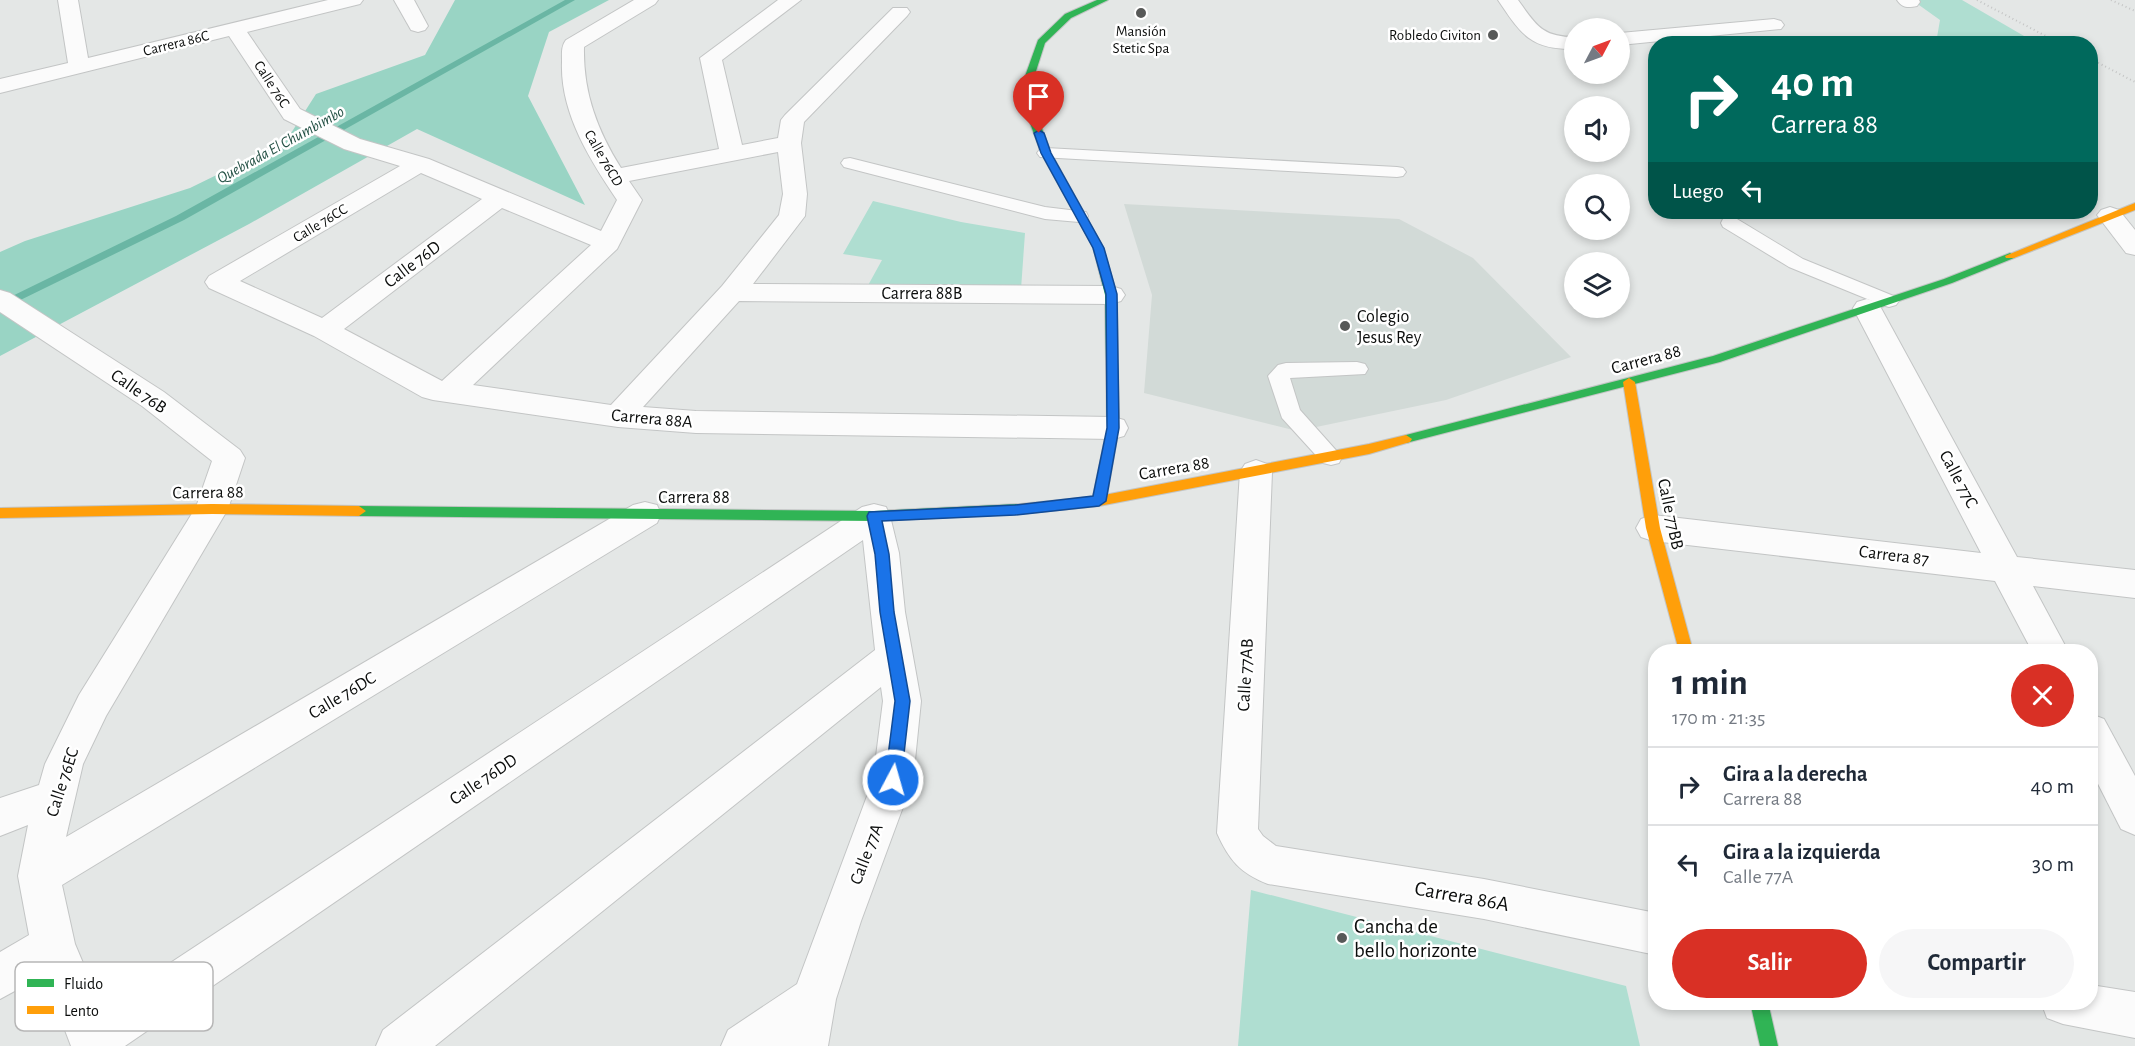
<!DOCTYPE html>
<html lang="es">
<head>
<meta charset="utf-8">
<style>
	:root { --surface:#fff; --page:#f6f6f7; --text:#1f2937; --muted:#747a83; --line:#e0e1e3; --accent:#d93025 }
	body { margin:0; font-family:"Alegreya Sans",sans-serif; background:var(--page); color:var(--text); height:100vh; display:flex; flex-direction:column; font-size:22px; white-space:nowrap }
	* { box-sizing:border-box; margin:0 }
	p { font-size:20px; color:var(--muted) }
	.icon { flex:none; width:33px; height:33px; fill:none; stroke:currentColor; stroke-width:2; stroke-linecap:round; stroke-linejoin:round }
	.map { position:relative; flex:1; overflow:hidden }
	.drawer { position:absolute; left:1648px; top:644px; width:450px; height:366px; display:flex; flex-direction:column; background:var(--surface); border-radius:24px; box-shadow:0 3px 9px #0003 }
	.drawer>* { flex:none }
	.hud { position:absolute; left:1648px; top:36px; width:450px; height:183px; border-radius:24px; box-shadow:0 3px 9px #0003; background:#00695c; color:#fff; overflow:hidden }
	.needle { width:39px; rotate:49deg }
	.fabs { position:absolute; left:1564px; top:18px; display:grid; gap:12px }
	.fabs a { display:grid; place-items:center; width:66px; height:66px; border-radius:50%; background:var(--surface); box-shadow:0 3px 9px #0003; font-size:30px }
	.pin { position:absolute; display:grid; place-items:center; width:51px; height:51px; color:#fff; margin:-62px -26px; border-radius:50% 50% 50% 0; rotate:-45deg; box-shadow:0 0 6px #0007 }
	.pin .icon { rotate:45deg }
	.me { position:absolute; width:66px; margin:-33px; rotate:6deg; stroke-linejoin:round; filter:drop-shadow(0 0 4px #0008) }
	.turn { display:flex; align-items:center; gap:21px; height:126px; padding:0 24px; font-size:27px }
	.turn .icon { width:78px; height:78px; stroke-width:2.5 }
	.turn b { display:block; font-size:42px; line-height:51px }
	.then { display:flex; align-items:center; height:57px; padding:0 24px; background:#0003; gap:12px; font-size:22px }
	.round { display:grid; place-items:center; flex:none; width:63px; height:63px; border-radius:32px; background:var(--page) }
	.overview { display:flex; align-items:center; justify-content:space-between; height:102px; padding:0 24px }
	h1 { font-size:36px; font-weight:600; line-height:45px }
	.action { display:flex; gap:12px; margin-top:auto; padding:12px 24px }
	.action a { flex:1; height:69px; border-radius:36px; background:var(--accent); color:#fff; font-size:24px; font-weight:600; line-height:69px; text-align:center }
	.action a+a { background:var(--page); color:var(--text) }
	ul { padding:0; list-style:none }
	li { display:flex; align-items:center; gap:18px; height:78px; padding:0 24px; border-top:2px solid var(--line) }
	li div { flex:1 }
	li b { display:block; font-size:22px }
	li em { font-style:normal }
	.map>svg:first-child { display:block }
</style>
</head>
<body>
<div class="map">
<svg width="2135" height="1046" viewBox="0 0 2135 1046">
	<rect width="100%" height="100%" fill="#e4e7e6"/>
	<polygon fill="#d2dad7" points="1124,204 1399,219 1473,258 1571,357 1446,400 1297,431 1144,393 1152,295"/>
	<g fill="#afded1">
		<polygon points="1912,0 1962,0 2036,43 1936,43 1940,20"/>
		<polygon points="873,201 961,222 1025,233 1021,289 866,289 882,260 843,254"/>
		<polygon points="1251,890 1626,986 1640,1046 1238,1046"/>
	</g>
	<polygon fill="#99d4c4" points="455,0 609,0 549,32 528,96 585,205 417,129 249,224 0,356 0,252 25,241 190,188 286,141 316,94 425,55"/>
	<g fill="none" stroke-linecap="round" stroke-linejoin="round">
		<polygon fill="#6ab6a4" fill-rule="evenodd" points="565,0 575,0 184,220 0,310 0,302 176,216"/>
		<g stroke="#c3c5c5" stroke-width="2">
			<g id="lane">
				<polygon points="1046,148 1397,167 1403,168 1406,172 1403,176 1397,177 1040,157 1037,153 1040,149"/>
				<polygon points="850,158 1045,207 1086,212 1088,216 1086,220 1079,222 1045,219 844,167 841,163 844,159"/>
				<polygon points="1730,217 1737,219 1803,259 1896,297 1899,301 1896,305 1889,307 1882,305 1789,267 1723,227 1721,223 1723,219"/>
				<polygon points="1357,362 1365,364 1368,369 1365,374 1290,378 1300,410 1342,457 1339,463 1331,465 1323,463 1282,418 1268,376 1278,365 1286,363"/>
			</g>
		</g>
		<g stroke="#c3c5c5" stroke-width="2">
			<g id="street">
				<path d="M58,0H78L88,58L328,0H363L360,4L247,32L300,109L360,139L429,159L601,231L617,200C590,160 560,113 562,62C562,54 561,46 566,40L634,0H658L655,4L584,47C583,92 597,130 621,168L719,149L700,58L778,0H801L722,60L742,145L778,138L781,120L785,115L893,8H907L910,12L907,16L804,122L801,143L807,194L805,216L753,284L1111,286L1121,289L1125,295L1121,301L1111,304L739,301L643,407L696,411L1113,417L1124,420L1128,428L1124,436L1113,439L696,433L618,427L433,400L422,397L314,336L209,288L205,282L209,276L400,166L344,149L284,119L229,36L0,93V79L68,63ZM778,152L783,194L779,215L722,286L611,405L473,385L617,249L642,200L629,181ZM421,173L482,199L322,318L240,281ZM502,208L591,245L442,381L344,329Z"/>
				<polygon points="394,0 414,0 428,26 425,30 418,32 411,30"/>
				<path d="M1498,0H1518C1536,25 1542,37 1575,37V49C1530,50 1521,34 1498,0Z"/>
				<path d="M1897,0H1919L1920,2L1917,6C1908,8 1902,8 1897,0Z"/>
				<polygon points="1774,19 1781,21 1784,25 1781,29 1620,45 1620,33"/>
				<polygon points="2110,207 2119,210 2135,230 2135,255 2126,253 2097,215 2101,210"/>
				<polygon points="0,290 10,293 164,392 240,450 245,458 228,509 106,716 83,764 66,837 633,505 645,502 657,505 661,514 657,523 62,885 75,944 102,1008 862,507 874,504 886,507 890,516 899,553 905,612 921,701 913,780 861,921 836,999 828,1046 721,1046 728,1030 797,984 873,780 883,701 881,687 435,1046 376,1046 383,1030 875,650 863,540 125,1046 71,1046 44,975 0,999 0,952 29,935 18,876 28,825 0,836 0,798 39,785 45,764 79,695 196,507 212,461 142,406 0,312"/>
				<polygon points="1867,299 1877,302 1881,308 2017,557 2135,570 2135,598 2033,586 2068,651 2032,651 1995,581 1653,541 1641,537 1636,528 1641,519 1653,515 1981,553 1853,308 1857,302"/>
				<path d="M1256,460L1267,464L1272,472L1258,829L1263,836L1276,846L1484,879L1656,913V955L1484,919L1268,884C1240,873 1229,860 1217,833L1240,472L1245,464Z"/>
				<polygon points="2091,714 2104,719 2135,776 2135,835 2121,829 2091,770"/>
				<polygon points="2091,985 2135,992 2135,1038 2063,1024 2047,1018 2041,1002 2091,1002"/>
			</g>
		</g>
		<g stroke="#c3c5c5" stroke-width="2">
			<g id="fast">
				<polygon points="1097,0 1108,0 1071,18 1045,43 1029,93 1051,153 1103,247 1117,295 1119,428 1106,501 1099,506 1092,501 1107,428 1105,295 1093,247 1041,153 1019,93 1038,40 1065,14"/>
				<polygon points="2010,253 2015,256 2014,258 1952,283 1720,362 1406,443 1400,439 1406,435 1713,356 1944,279"/>
				<polygon points="1020,504 1027,509 1020,514 874,521 359,516 352,511 359,506 874,511"/>
				<polygon points="1750,1002 1768,1002 1778,1046 1760,1046"/>
			</g>
		</g>
		<g stroke="#c3c5c5" stroke-width="2">
			<g id="slow">
				<polygon points="2135,203 2135,210 2014,258 2006,258 2005,256"/>
				<polygon points="1629,378 1635,382 1660,528 1693,651 1679,651 1646,528 1623,382"/>
				<polygon points="1406,435 1412,439 1410,442 1369,454 1099,506 1020,514 1013,509 1020,504 1099,496 1369,444"/>
				<polygon points="212,504 359,506 366,511 359,516 212,514 0,518 0,508"/>
			</g>
		</g>
		<g stroke="#c4c5c5" stroke-width="2" stroke-dasharray="1 3" stroke-linecap="butt">
			<polyline points="1977,0 2061,44"/>
			<polyline points="2111,0 2135,11"/>
			<polyline points="2091,59 2135,82"/>
		</g>
		<use href="#lane" fill="#fbfbfb" fill-rule="evenodd"/>
		<use href="#street" fill="#fbfbfb" fill-rule="evenodd"/>
		<use href="#fast" fill="#30b455" fill-rule="evenodd"/>
		<use href="#slow" fill="#ff9f0a" fill-rule="evenodd"/>
	</g>
	<polygon fill="#1a73e8" stroke="#114b97" stroke-width="1.5" points="1039,130 1044,133 1051,153 1104,248 1117,294 1119,428 1106,501 1099,506 1015,515 882,521 889,554 894,612 910,701 901,780 899,785 893,787 887,785 885,780 895,701 880,612 875,554 867,516 869,512 1015,505 1093,496 1107,428 1106,294 1093,248 1041,153 1034,133"/>
	<g fill="#575958" stroke="#fff" stroke-width="2">
		<circle cx="1141" cy="13" r="6"/>
		<circle cx="1493" cy="35" r="6"/>
		<circle cx="1345" cy="326" r="6"/>
		<circle cx="1342" cy="938" r="6"/>
	</g>
	<g text-anchor="middle" stroke-width="5" stroke-linejoin="round" paint-order="stroke">
		<g font-size="15" fill="#0b0d0c" stroke="#fff">
			<text x="1141" y="36">Mansión<tspan x="1141" dy="17">Stetic Spa</tspan></text>
			<text x="1481" y="40" text-anchor="end">Robledo Civiton</text>
		</g>
		<g font-size="15" fill="#0b0d0c" stroke="#fff">
			<text transform="translate(176 43) rotate(-14)" y="5">Carrera 86C</text>
			<text transform="translate(272 84) rotate(57)" y="5">Calle 76C</text>
			<text transform="translate(604 158) rotate(60)" y="5">Calle 76CD</text>
			<text transform="translate(320 223) rotate(-31)" y="5">Calle 76CC</text>
		</g>
		<g font-size="16" font-style="italic" fill="#255246" stroke="#fff">
			<text transform="translate(280 144) rotate(-29)" y="6">Quebrada El Chumbimbo</text>
		</g>
		<g font-size="18" fill="#0b0d0c" stroke="#fff">
			<text transform="translate(412 264) rotate(-37)" y="6">Calle 76D</text>
			<text x="922" y="299">Carrera 88B</text>
			<text transform="translate(1646 359) rotate(-15)" y="6">Carrera 88</text>
			<text transform="translate(139 391) rotate(35)" y="6">Calle 76B</text>
			<text transform="translate(652 418) rotate(5)" y="6">Carrera 88A</text>
			<text transform="translate(1174 468) rotate(-10)" y="6">Carrera 88</text>
			<text transform="translate(1959 479) rotate(62)" y="6">Calle 77C</text>
			<text transform="translate(208 492) rotate(-1)" y="6">Carrera 88</text>
			<text x="694" y="503">Carrera 88</text>
			<text transform="translate(1671 514) rotate(78)" y="6">Calle 77BB</text>
			<text transform="translate(1894 555) rotate(7)" y="6">Carrera 87</text>
			<text transform="translate(1245 675) rotate(-87)" y="6">Calle 77AB</text>
			<text transform="translate(342 695) rotate(-31)" y="6">Calle 76DC</text>
			<text transform="translate(483 779) rotate(-34)" y="6">Calle 76DD</text>
			<text transform="translate(62 782) rotate(-72)" y="6">Calle 76EC</text>
			<text transform="translate(866 854) rotate(-69)" y="6">Calle 77A</text>
		</g>
		<g font-size="18" fill="#0b0d0c" stroke="#fff" text-anchor="start">
			<text x="1357" y="322">Colegio<tspan x="1357" dy="21">Jesus Rey</tspan></text>
		</g>
		<g font-size="21" fill="#0b0d0c" stroke="#fff">
			<text transform="translate(1462 896) rotate(10)" y="7">Carrera 86A</text>
		</g>
		<g font-size="21" fill="#0b0d0c" stroke="#fff" text-anchor="start">
			<text x="1354" y="933">Cancha de<tspan x="1354" dy="24">bello horizonte</tspan></text>
		</g>
	</g>
	<rect x="15" y="962" width="198" height="69" rx="9" fill="#fff" stroke="#b6b6b6" stroke-width="1.5"/>
	<rect x="27" y="979" width="27" height="8" fill="#30b455"/>
	<rect x="27" y="1006" width="27" height="8" fill="#ff9f0a"/>
	<g font-size="16" fill="#0b0d0c">
		<text x="64" y="989">Fluido</text>
		<text x="64" y="1016">Lento</text>
	</g>
</svg>
<div class="fabs">
<a><svg class="needle" viewBox="-14 -14 28 28"><path d="M0-13l5 13h-10z" fill="#e53935"/><path d="M0 13l5-13h-10z" fill="#747a83"/></svg></a>
<a><svg class="icon" aria-label="sound" viewBox="0 0 24 24"><path d="M4 9h4l5-4v14l-5-4H4zM17 9q2 3 0 6"/></svg></a>
<a><svg class="icon" aria-label="search" viewBox="0 0 24 24"><circle cx="10" cy="10" r="6"/><path d="M15 15l6 6"/></svg></a>
<a><svg class="icon" aria-label="layers" viewBox="0 0 24 24"><path d="M12 4l9 5-9 5-9-5zM3 14l9 5 9-5"/></svg></a>
</div>
<div class="pin" style="left:1039px;top:133px;background:#d93025"><svg class="icon" aria-label="arrive" viewBox="0 0 24 24"><path d="M6 21V4h12l-3 4 3 4H6"/></svg></div>
<svg class="me" style="left:893px;top:780px" viewBox="-20 -20 40 40"><circle r="17" fill="#1a73e8" stroke="#fff" stroke-width="3"/><path d="M0-11L8 9 0 5-8 9z" fill="#fff"/></svg>
<div class="hud">
<div class="turn"><svg class="icon" aria-label="right" viewBox="0 0 24 24"><path d="M7 20v-9h11M14 6l5 5-5 5"/></svg><div><b>40 m</b>Carrera 88</div></div>
<div class="then">Luego<svg class="icon" aria-label="left" viewBox="0 0 24 24"><path d="M17 20v-9H6M10 6l-5 5 5 5"/></svg></div>
</div>
<section class="drawer">
<div class="overview"><div><h1>1 min</h1><p>170 m · 21:35</p></div><a class="round" style="background:#d93025;color:#fff"><svg class="icon" aria-label="close" viewBox="0 0 24 24"><path d="M6 6l12 12M18 6L6 18"/></svg></a></div>
<ul>
<li><svg class="icon" aria-label="right" viewBox="0 0 24 24"><path d="M7 20v-9h11M14 6l5 5-5 5"/></svg><div><b>Gira a la derecha</b><p>Carrera 88</p></div><em>40 m</em></li>
<li><svg class="icon" aria-label="left" viewBox="0 0 24 24"><path d="M17 20v-9H6M10 6l-5 5 5 5"/></svg><div><b>Gira a la izquierda</b><p>Calle 77A</p></div><em>30 m</em></li>
</ul>
<div class="action"><a>Salir</a><a>Compartir</a></div>
</section>
</div>
</body>
</html>
